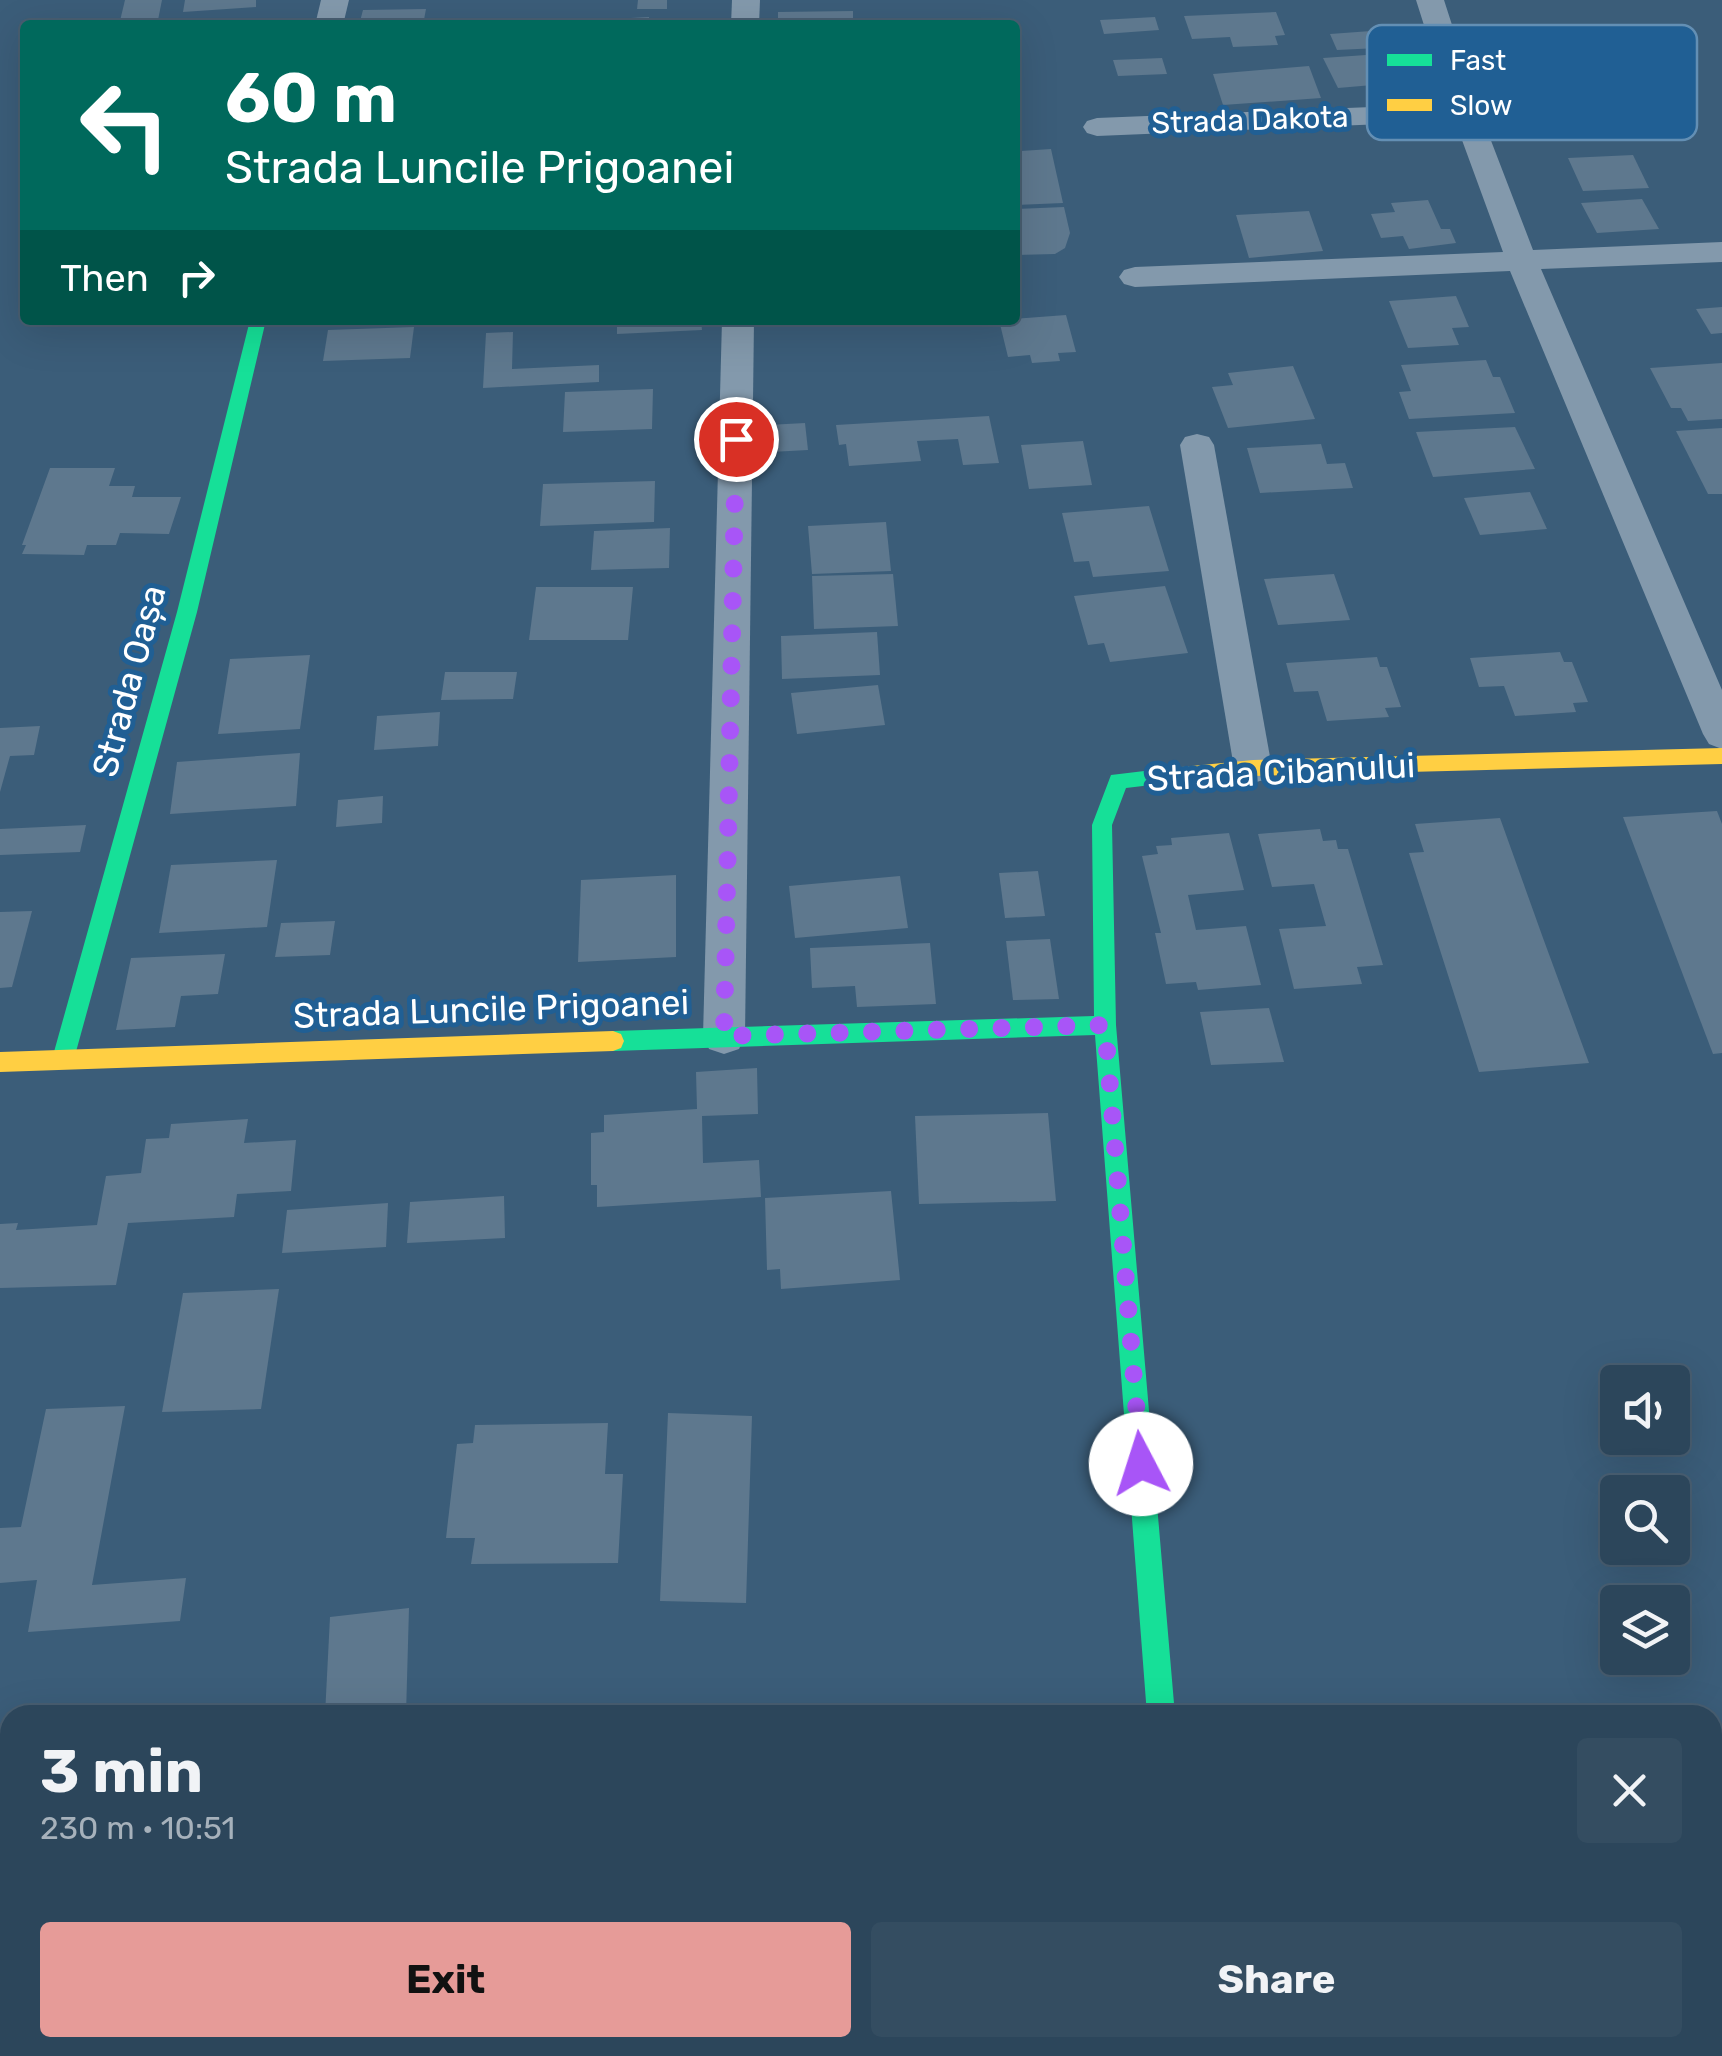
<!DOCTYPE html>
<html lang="en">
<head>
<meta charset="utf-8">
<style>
	:root { --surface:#2c465b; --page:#344d61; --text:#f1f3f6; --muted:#a6b1bb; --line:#485e71; --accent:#e69b98 }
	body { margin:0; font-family:Rubik,sans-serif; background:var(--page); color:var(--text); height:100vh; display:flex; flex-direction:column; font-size:38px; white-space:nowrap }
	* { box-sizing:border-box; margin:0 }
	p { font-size:32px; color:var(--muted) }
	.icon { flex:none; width:55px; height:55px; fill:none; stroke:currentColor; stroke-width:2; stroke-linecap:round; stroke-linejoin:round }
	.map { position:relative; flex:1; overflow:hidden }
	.sheet { position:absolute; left:0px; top:1705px; width:1722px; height:352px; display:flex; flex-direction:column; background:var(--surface); border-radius:30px 30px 0 0; box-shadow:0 10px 40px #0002,0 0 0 2px var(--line) }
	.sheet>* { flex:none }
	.guide { position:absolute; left:20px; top:20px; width:1000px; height:305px; border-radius:10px; box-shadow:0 10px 40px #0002,0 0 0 2px var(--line); background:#00695c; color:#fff; overflow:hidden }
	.tools { position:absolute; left:1600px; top:1365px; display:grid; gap:20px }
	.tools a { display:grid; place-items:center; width:90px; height:90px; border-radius:10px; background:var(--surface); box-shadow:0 10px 40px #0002,0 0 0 2px var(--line); font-size:50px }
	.pin { position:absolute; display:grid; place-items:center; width:85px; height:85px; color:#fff; margin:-42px; border:5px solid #fff; border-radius:50%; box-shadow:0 2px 10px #0007 }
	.me { position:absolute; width:110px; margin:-55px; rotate:355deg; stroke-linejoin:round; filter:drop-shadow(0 0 8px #0008) }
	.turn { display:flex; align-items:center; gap:35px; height:210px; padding:0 40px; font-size:45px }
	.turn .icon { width:130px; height:130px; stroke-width:2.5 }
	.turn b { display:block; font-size:70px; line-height:85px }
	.then { display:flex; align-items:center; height:95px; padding:0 40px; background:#0003; gap:20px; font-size:38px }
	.round { display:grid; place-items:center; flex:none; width:105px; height:105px; border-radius:10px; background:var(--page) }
	.head { display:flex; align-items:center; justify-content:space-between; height:170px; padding:0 40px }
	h1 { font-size:60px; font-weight:700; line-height:75px }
	.primary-button { display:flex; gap:20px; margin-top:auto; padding:20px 40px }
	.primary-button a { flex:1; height:115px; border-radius:10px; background:var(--accent); color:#111; font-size:40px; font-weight:700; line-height:115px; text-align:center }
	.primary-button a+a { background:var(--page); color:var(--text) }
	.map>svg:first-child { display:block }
</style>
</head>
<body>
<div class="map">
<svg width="1722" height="2056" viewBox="0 0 1722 2056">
	<rect width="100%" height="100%" fill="#3b5d79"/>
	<g fill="#5e788e">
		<polygon points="125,0 162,0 157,25 119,25"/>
		<polygon points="185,0 256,0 256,7 183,12"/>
		<polygon points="638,0 667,0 667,9 637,9"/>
		<polygon points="426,9 423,25 359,25 363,10"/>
		<polygon points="853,11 853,25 778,25 778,12"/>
		<polygon points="1276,12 1285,35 1275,36 1278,45 1233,47 1230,37 1192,39 1184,16"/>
		<polygon points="649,17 649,25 594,25 594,20"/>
		<polygon points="1155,17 1159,30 1104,34 1100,20"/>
		<polygon points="1371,31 1379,48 1337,50 1330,34"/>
		<polygon points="1380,54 1396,83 1338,88 1323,58"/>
		<polygon points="1162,58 1167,74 1118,76 1113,60"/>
		<polygon points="1309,66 1321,98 1223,105 1213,74"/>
		<polygon points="1015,138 1018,138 1021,151 1051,149 1063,203 1015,205"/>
		<polygon points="1633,155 1649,188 1583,191 1568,158"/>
		<polygon points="1642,199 1659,229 1597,233 1581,203"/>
		<polygon points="1428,200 1441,229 1450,229 1456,243 1409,249 1403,236 1381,238 1371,214 1395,212 1391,203"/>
		<polygon points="1064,207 1070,233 1065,248 1055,254 1015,255 1015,209"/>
		<polygon points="1309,211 1323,251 1249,258 1236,215"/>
		<polygon points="1456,296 1469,327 1452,328 1459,345 1408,348 1389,301"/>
		<polygon points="1722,307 1722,333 1711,334 1696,309"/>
		<polygon points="1066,315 1076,352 1058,353 1060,361 1032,363 1030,355 1008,357 999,320"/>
		<polygon points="617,320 701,320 702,330 617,334"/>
		<polygon points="414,327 410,358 323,361 328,330"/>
		<polygon points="513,332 512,369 599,365 599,382 483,388 486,333"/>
		<polygon points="1486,360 1493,377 1500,377 1515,413 1409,419 1399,392 1411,391 1401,365"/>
		<polygon points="1722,363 1722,419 1688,421 1681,408 1671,408 1650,368"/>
		<polygon points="1293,366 1315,419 1228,428 1212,387 1233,385 1228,373"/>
		<polygon points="653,389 652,429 563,432 565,392"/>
		<polygon points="989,416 999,463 963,465 958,439 917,441 921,461 849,466 846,444 839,445 836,425"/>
		<polygon points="805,423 808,450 771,452 768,425"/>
		<polygon points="1515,427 1535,469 1433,477 1416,432"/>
		<polygon points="1722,428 1722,494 1708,494 1676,431"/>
		<polygon points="1083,441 1092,485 1029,489 1021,445"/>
		<polygon points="1321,444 1327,464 1345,463 1353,488 1260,493 1247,448"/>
		<polygon points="50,468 115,468 109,486 135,486 132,497 181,497 169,534 120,533 116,545 87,545 84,555 22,554 26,545 22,545"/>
		<polygon points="655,481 654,522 540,526 543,484"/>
		<polygon points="1530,492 1547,529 1480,535 1464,498"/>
		<polygon points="1149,506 1169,571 1093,577 1089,561 1074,562 1062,513"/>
		<polygon points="886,522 891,571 812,574 808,526"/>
		<polygon points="670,528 669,568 591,570 594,531"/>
		<polygon points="893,574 898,626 814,629 812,576"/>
		<polygon points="1334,574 1350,620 1278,625 1264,579"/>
		<polygon points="1165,586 1188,653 1110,662 1104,643 1088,645 1074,596"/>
		<polygon points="536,587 633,587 628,640 529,640"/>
		<polygon points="877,632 880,675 782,679 781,636"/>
		<polygon points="1560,652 1564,662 1572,662 1588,702 1573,703 1576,712 1515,716 1504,686 1479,687 1470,658"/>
		<polygon points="310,655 300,729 218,734 230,659"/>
		<polygon points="1377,657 1380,667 1387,667 1401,707 1385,708 1389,717 1327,721 1318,691 1294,692 1286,663"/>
		<polygon points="445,672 517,672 513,699 441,700"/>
		<polygon points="878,685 885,725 797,734 791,693"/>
		<polygon points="440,712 438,746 374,750 377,716"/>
		<polygon points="40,726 34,755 10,756 0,792 0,728"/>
		<polygon points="300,753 296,806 170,814 177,762"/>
		<polygon points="383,796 382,823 336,827 338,800"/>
		<polygon points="1717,811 1722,824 1722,1053 1713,1054 1623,817"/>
		<polygon points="1500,818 1543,938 1589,1063 1479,1072 1409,853 1424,852 1415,824"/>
		<polygon points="86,825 80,852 0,855 0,829"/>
		<polygon points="1320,829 1323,841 1336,840 1338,849 1348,849 1383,965 1357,967 1362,984 1294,989 1279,929 1326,926 1314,884 1272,887 1258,834"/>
		<polygon points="1229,833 1244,890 1188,895 1196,930 1246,926 1261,985 1198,990 1196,982 1166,984 1155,933 1161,933 1142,856 1158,854 1156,846 1172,845 1171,838"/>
		<polygon points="277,860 267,927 159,933 171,865"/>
		<polygon points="1038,871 1045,916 1005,918 999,873"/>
		<polygon points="676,875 676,957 578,962 581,880"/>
		<polygon points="900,876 908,928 795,938 789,886"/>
		<polygon points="32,911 12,987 0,988 0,912"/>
		<polygon points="335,921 330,955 275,957 281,923"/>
		<polygon points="1050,939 1059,999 1013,1000 1006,941"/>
		<polygon points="930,943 936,1004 857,1007 855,986 812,988 810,948"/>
		<polygon points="225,954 218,994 181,996 175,1027 116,1030 131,958"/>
		<polygon points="1269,1008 1284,1062 1211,1065 1200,1012"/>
		<polygon points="757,1068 758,1114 702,1116 703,1163 759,1160 761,1197 597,1207 597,1185 591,1185 591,1133 604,1132 604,1115 697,1109 696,1072"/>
		<polygon points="1048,1113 1056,1201 919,1204 915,1116"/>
		<polygon points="248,1119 244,1143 296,1140 291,1191 237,1194 234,1217 128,1223 116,1285 0,1288 0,1224 18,1223 16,1230 97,1225 106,1176 141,1173 146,1139 169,1138 171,1124"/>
		<polygon points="891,1191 900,1280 781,1289 780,1269 767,1270 765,1198"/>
		<polygon points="504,1196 505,1238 407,1243 410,1202"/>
		<polygon points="388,1203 386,1247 282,1253 287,1210"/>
		<polygon points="279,1289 261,1409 162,1412 183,1293"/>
		<polygon points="125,1406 92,1585 186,1578 180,1621 28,1632 37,1580 0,1583 0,1528 21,1527 46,1409"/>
		<polygon points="668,1413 752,1416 746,1603 660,1601"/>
		<polygon points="608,1423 605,1474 623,1474 618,1563 471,1564 475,1538 446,1538 457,1444 473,1443 475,1425"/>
		<polygon points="409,1608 406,1715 325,1715 330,1617"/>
	</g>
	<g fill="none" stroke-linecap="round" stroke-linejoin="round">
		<g fill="#8399ac" fill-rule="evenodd">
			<polygon points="321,0 349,0 343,25 315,25"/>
			<polygon points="732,0 760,0 759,25 731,25"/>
			<polygon points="1416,0 1444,0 1480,112 1533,250 1722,242 1722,262 1541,269 1722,690 1722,749 1709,744 1703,734 1510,271 1135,287 1124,284 1119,277 1124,270 1135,267 1503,252 1455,121 1097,136 1087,133 1083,127 1087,121 1097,118 1449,104"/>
			<polygon points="722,320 754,320 745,1036 739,1049 724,1054 709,1049 703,1036"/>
			<polygon points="1197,434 1209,437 1214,445 1272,768 1267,779 1253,783 1239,779 1234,768 1180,445 1185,437"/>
			<polygon points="1149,2048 1207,2048 1208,2056 1150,2056"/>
		</g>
		<g fill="#16e098" fill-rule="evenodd">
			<polygon points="250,320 266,320 197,612 74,1059 71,1066 63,1069 55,1066 52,1059 177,612"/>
			<polygon points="1161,769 1168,771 1171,777 1168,783 1126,788 1112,825 1116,1025 1175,1715 1147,1715 1095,1035 613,1051 605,1048 602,1041 605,1034 613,1031 1094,1016 1092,825 1111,775"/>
		</g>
		<g fill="#ffcf43" fill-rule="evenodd">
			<polygon points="1722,748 1722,764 1253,776 1161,785 1151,777 1161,769 1253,760"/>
			<polygon points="613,1031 621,1034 624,1041 621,1048 613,1051 0,1072 0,1052"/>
		</g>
	</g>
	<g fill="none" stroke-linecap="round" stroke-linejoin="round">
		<polyline stroke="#a855f7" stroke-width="18" stroke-dasharray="0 32.4" points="736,439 724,1036 1105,1025 1141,1464"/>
	</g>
	<g text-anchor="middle" stroke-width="10" stroke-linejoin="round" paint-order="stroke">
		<g font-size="30" fill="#fff" stroke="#205f94">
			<text transform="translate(1250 120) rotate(-2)" y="10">Strada Dakota</text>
		</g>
		<g font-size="35" fill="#fff" stroke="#205f94">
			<text transform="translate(129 681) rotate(-75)" y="12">Strada Oașa</text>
			<text transform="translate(1281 772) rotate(-3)" y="12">Strada Cibanului</text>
			<text transform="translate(491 1009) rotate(-2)" y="12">Strada Luncile Prigoanei</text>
		</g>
	</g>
	<rect x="1367" y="25" width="330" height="115" rx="15" fill="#205f94" stroke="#638fb4" stroke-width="2.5"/>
	<rect x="1387" y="54" width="45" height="12" fill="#16e098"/>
	<rect x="1387" y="99" width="45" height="12" fill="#ffcf43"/>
	<g font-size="28" fill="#fff">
		<text x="1450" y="70">Fast</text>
		<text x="1450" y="115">Slow</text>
	</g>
</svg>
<div class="tools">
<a><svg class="icon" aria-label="sound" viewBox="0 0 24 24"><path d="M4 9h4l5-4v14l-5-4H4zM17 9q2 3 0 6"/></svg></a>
<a><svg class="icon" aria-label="search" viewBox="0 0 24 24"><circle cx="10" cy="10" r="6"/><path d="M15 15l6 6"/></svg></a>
<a><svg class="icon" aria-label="layers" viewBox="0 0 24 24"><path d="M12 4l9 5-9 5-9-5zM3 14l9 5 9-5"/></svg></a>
</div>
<div class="pin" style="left:736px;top:439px;background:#d93025"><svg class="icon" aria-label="arrive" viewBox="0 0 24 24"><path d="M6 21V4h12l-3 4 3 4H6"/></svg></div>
<svg class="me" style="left:1141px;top:1464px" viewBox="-20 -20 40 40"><circle r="19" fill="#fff"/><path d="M0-13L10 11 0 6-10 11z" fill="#a855f7"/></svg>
<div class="guide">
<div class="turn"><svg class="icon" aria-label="left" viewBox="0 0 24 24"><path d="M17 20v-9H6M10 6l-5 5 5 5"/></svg><div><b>60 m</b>Strada Luncile Prigoanei</div></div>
<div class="then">Then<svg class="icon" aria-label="right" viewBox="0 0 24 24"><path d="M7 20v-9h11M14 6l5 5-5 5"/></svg></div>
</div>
<section class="sheet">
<div class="head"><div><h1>3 min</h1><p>230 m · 10:51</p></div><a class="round"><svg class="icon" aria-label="close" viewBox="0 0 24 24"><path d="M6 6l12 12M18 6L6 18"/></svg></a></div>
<div class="primary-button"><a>Exit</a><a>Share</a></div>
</section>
</div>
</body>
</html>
